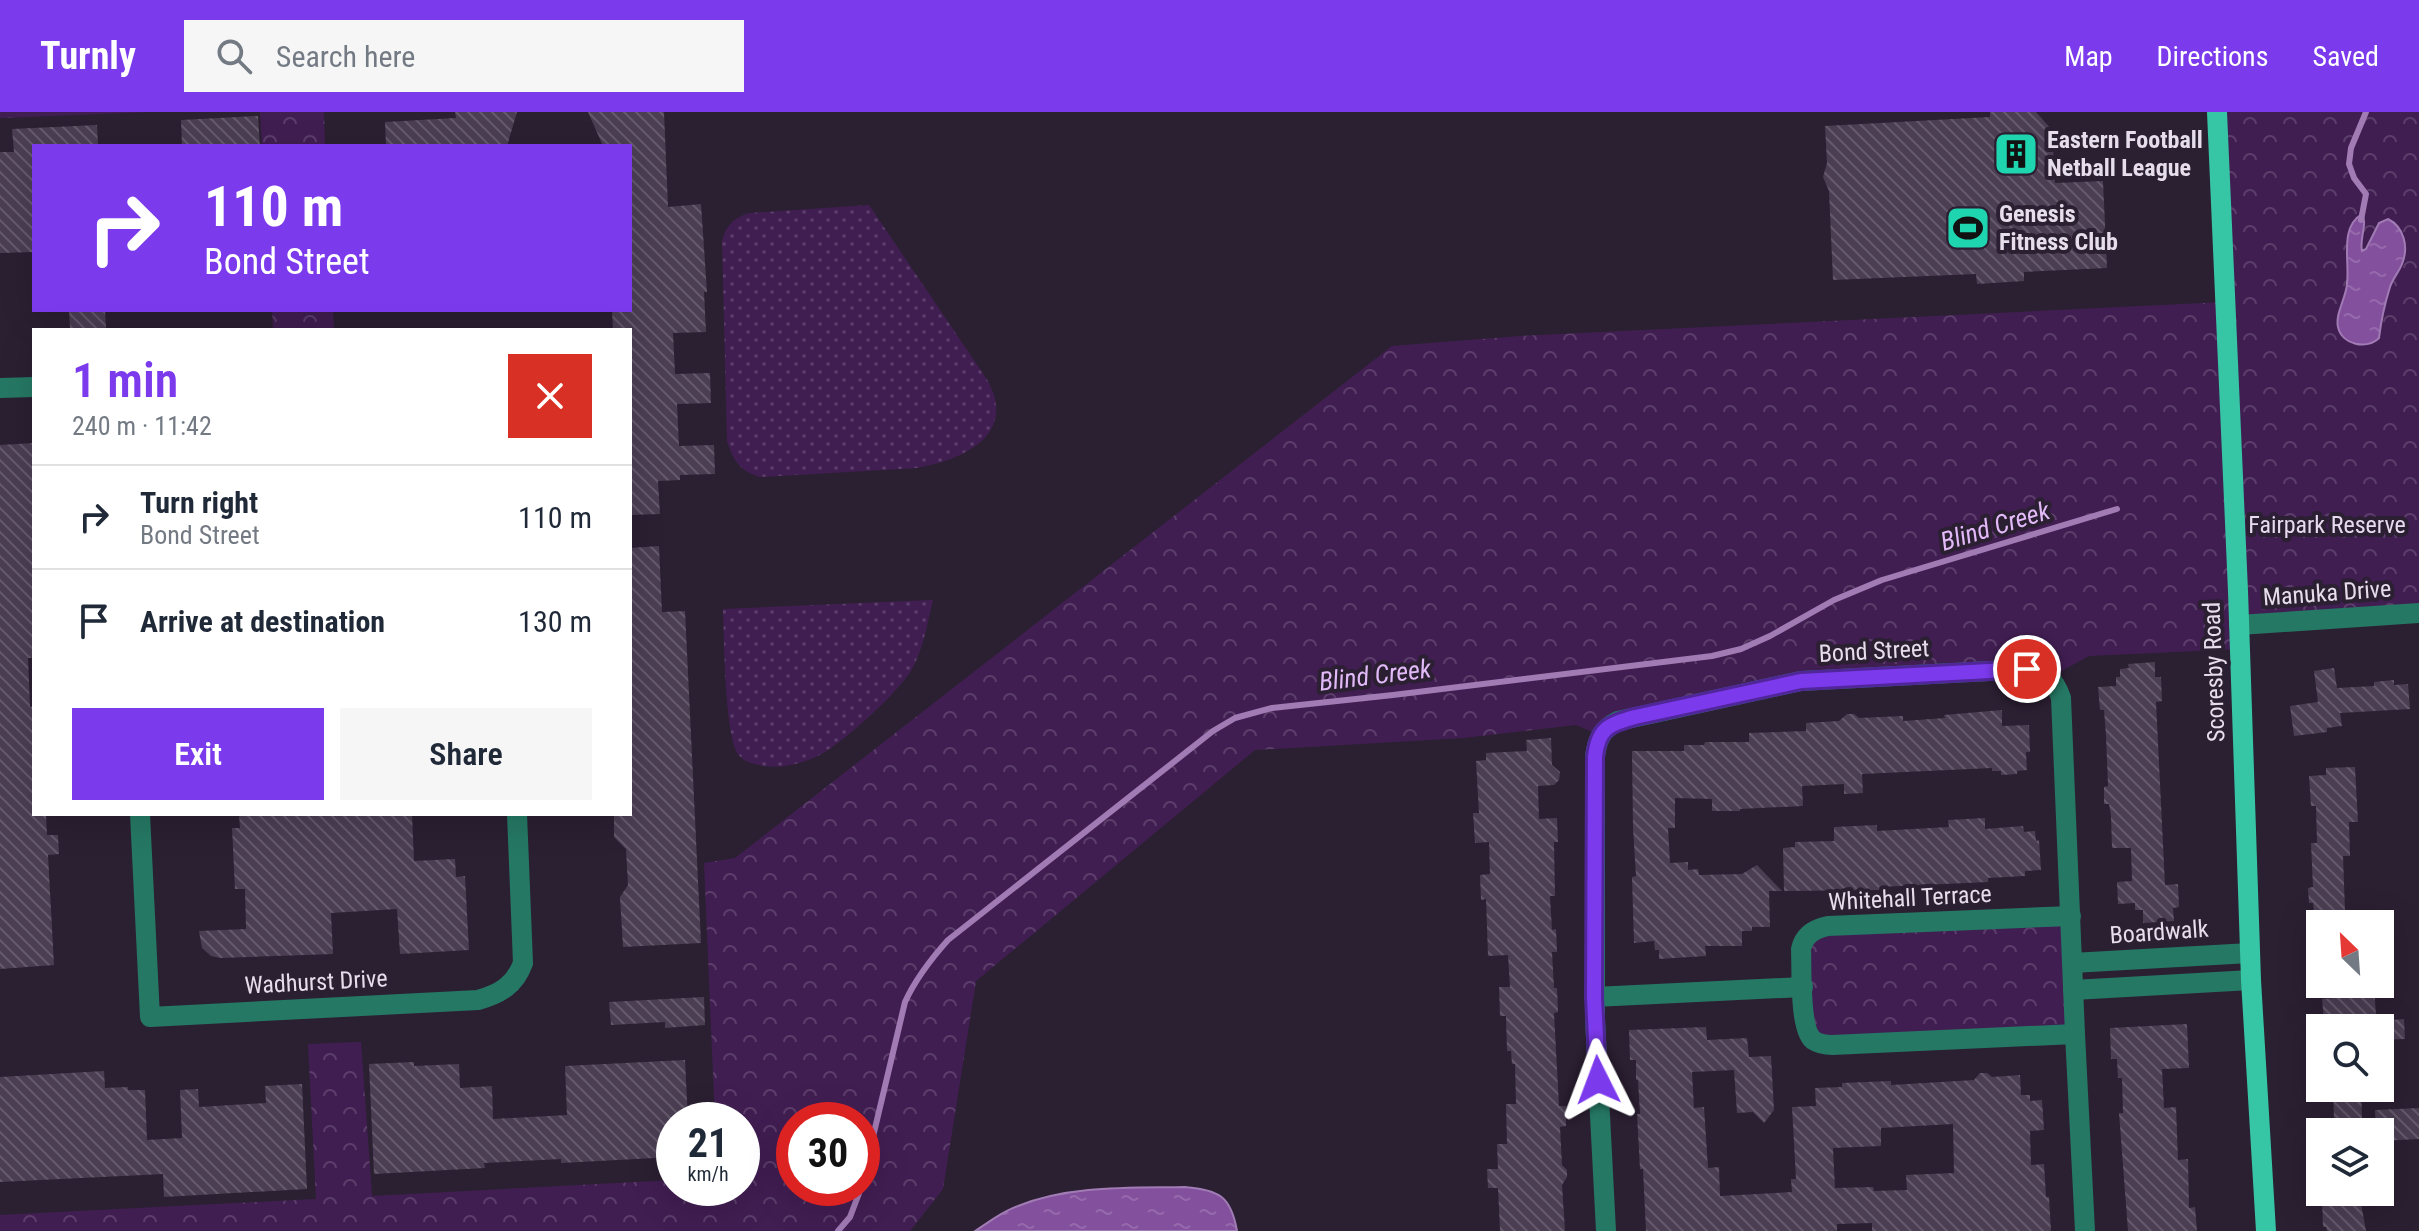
<!DOCTYPE html>
<html lang="en">
<head>
<meta charset="utf-8">
<style>
	:root { --surface:#fff; --page:#f6f6f7; --text:#1f2937; --muted:#747a83; --line:#e0e1e3; --accent:#7c3aed }
	body { margin:0; font-family:"Roboto Condensed",sans-serif; background:var(--page); color:var(--text); height:100vh; display:flex; flex-direction:column; font-size:30px; white-space:nowrap }
	* { box-sizing:border-box; margin:0 }
	p { font-size:26px; color:var(--muted) }
	.icon { flex:none; width:44px; height:44px; fill:none; stroke:currentColor; stroke-width:2; stroke-linecap:round; stroke-linejoin:round }
	.map { position:relative; flex:1; overflow:hidden }
	.sheet { position:absolute; left:32px; top:216px; width:600px; height:488px; display:flex; flex-direction:column; background:var(--surface); border-radius:0px; box-shadow:0 8px 32px #0002 }
	.sheet>* { flex:none }
	.banner { position:absolute; left:32px; top:32px; width:600px; height:168px; border-radius:0px; box-shadow:0 8px 32px #0002; background:#7c3aed; color:#fff; overflow:hidden }
	.needle { width:52px; rotate:335deg }
	.controls { position:absolute; left:2306px; top:798px; display:grid; gap:16px }
	.controls a { display:grid; place-items:center; width:88px; height:88px; border-radius:0px; background:var(--surface); box-shadow:0 8px 32px #0002; font-size:40px }
	.speed { position:absolute; left:656px; top:990px; display:flex; gap:16px; font-size:40px; font-weight:700; text-align:center }
	.speed>* { display:grid; place-content:center; width:104px; height:104px; border-radius:50%; background:var(--surface); box-shadow:0 8px 32px #0002; line-height:1 }
	.speed small { font-size:20px; font-weight:400 }
	.speed .limit { border:12px solid #d22; background:#fff; color:#111 }
	.pin { position:absolute; display:grid; place-items:center; width:68px; height:68px; color:#fff; margin:-34px; border:4px solid #fff; border-radius:50%; box-shadow:0 2px 8px #0007 }
	.me { position:absolute; width:88px; margin:-44px; rotate:357deg; stroke-linejoin:round; filter:drop-shadow(0 0 6px #0008) }
	.turn { display:flex; align-items:center; gap:28px; height:168px; padding:0 40px; font-size:36px }
	.turn .icon { width:104px; height:104px; stroke-width:2.5 }
	.turn b { display:block; font-size:56px; line-height:68px }
	.round { display:grid; place-items:center; flex:none; width:84px; height:84px; border-radius:0px; background:var(--page) }
	.headline { display:flex; align-items:center; justify-content:space-between; height:136px; padding:0 40px }
	h1 { font-size:48px; font-weight:600; line-height:60px; color:var(--accent) }
	.cta { display:flex; gap:16px; margin-top:auto; padding:16px 40px }
	.cta a { flex:1; height:92px; border-radius:0px; background:var(--accent); color:#fff; font-size:32px; font-weight:600; line-height:92px; text-align:center }
	.cta a+a { background:var(--page); color:var(--text) }
	ul { padding:0; list-style:none }
	li { display:flex; align-items:center; gap:24px; height:104px; padding:0 40px; border-top:2px solid var(--line) }
	li div { flex:1 }
	li b { display:block; font-size:30px }
	li em { font-style:normal }
	header { display:flex; align-items:center; gap:48px; box-sizing:border-box; height:112px; padding:0 40px; background:var(--accent); color:#fff }
	header strong { font-size:38px }
	nav { display:flex; gap:44px; margin-inline-start:auto; font-size:28px }
	.search { width:560px; height:72px; background:var(--page); display:flex; align-items:center; gap:20px; box-sizing:border-box; padding:0 28px; border-radius:0px; color:var(--muted); font-size:30px }
	.map>svg:first-child { display:block }
</style>
</head>
<body>
<header>
<strong>Turnly</strong>
<div class="search"><svg class="icon" aria-label="search" viewBox="0 0 24 24"><circle cx="10" cy="10" r="6"/><path d="M15 15l6 6"/></svg>Search here</div>
<nav><a>Map</a><a>Directions</a><a>Saved</a></nav>
</header>
<div class="map">
<svg width="2419" height="1119" viewBox="0 0 2419 1119">
	<defs>
		<pattern id="park-crowns" width="20" height="18" patternUnits="userSpaceOnUse" patternTransform="scale(2)"><rect width="20" height="18" fill="#411e52"/><path d="M2 6a3 3 0 1 1 6 0M12 15a3 3 0 1 1 6 0" fill="none" stroke="#5c3e6b"/></pattern>
		<pattern id="garden-dots" width="8" height="8" patternUnits="userSpaceOnUse" patternTransform="scale(2)"><rect width="8" height="8" fill="#411e52"/><path d="M2 2h.1M6 6h.1" fill="none" stroke="#5c3e6b" stroke-width="1.8" stroke-linecap="round"/></pattern>
		<pattern id="water-ripples" width="26" height="14" patternUnits="userSpaceOnUse" patternTransform="scale(2)"><rect width="26" height="14" fill="#83509d"/><path d="M2 4q2-2 4 0t4 0M15 11q2-2 4 0t4 0" fill="none" stroke="#9569ab"/></pattern>
		<pattern id="building-back-hatch" width="6" height="6" patternUnits="userSpaceOnUse" patternTransform="scale(2)"><rect width="6" height="6" fill="#4b3e53"/><path d="M-1 5l2 2M0 0l6 6M5-1l2 2" fill="none" stroke="#65596c"/></pattern>
	</defs>
	<rect width="100%" height="100%" fill="#2b1f32"/>
	<g fill="url(#park-crowns)" fill-rule="evenodd">
		<polygon points="0,0 149,0 0,6"/>
		<polygon points="260,0 324,0 325,34 262,34"/>
		<path d="M2217,0H2419V501L2239,512V537L2089,544L2050,565L1819,567L1600,623L1576,613L1463,626L1255,638L976,869L943,1077L910,1119H0V1103L316,1087L308,932L361,930L372,1084L674,1068V1076H742V1008H715L704,751L735,746L1392,234L1520,224L2225,190ZM794,1008H862V1076H794Z"/>
		<polygon points="272,198 333,198 334,218 273,218"/>
		<polygon points="2071,804 2075,922 1813,928 1806,826"/>
	</g>
	<g fill="url(#garden-dots)">
		<path d="M869,93L988,269C990,274 994,281 995,287C1005,332 951,350 917,356L760,365C739,358 734,350 727,329L722,129C726,113 734,106 749,101Z"/>
		<path d="M933,488C927,512 924,535 912,557C899,580 842,632 818,644C800,652 778,658 759,653C750,651 743,649 738,642C725,624 724,525 723,497Z"/>
	</g>
	<g fill="url(#water-ripples)" stroke="#a17bb4" stroke-width="2">
		<path d="M2362,102C2368,111 2359,127 2362,139L2366,137L2379,111L2388,107C2404,115 2409,135 2402,152C2399,160 2393,166 2390,175C2385,191 2381,209 2379,226C2367,238 2342,233 2338,215C2335,202 2346,186 2347,172C2350,150 2339,115 2362,102Z"/>
		<path d="M1185,1075C1219,1078 1231,1084 1237,1119H975C989,1110 1003,1099 1018,1094C1070,1073 1130,1076 1185,1075Z"/>
	</g>
	<g fill="none" stroke-linecap="round" stroke-linejoin="round">
		<g stroke="#a17bb4" stroke-width="6">
			<polyline points="2361,108 2366,82 2354,66 2349,52 2351,36 2366,0"/>
			<path d="M862,1071L905,890C916,866 930,848 948,828L1213,619L1235,606L1272,596L1393,583L1712,544L1741,537L1770,524L1834,488L1882,468L2117,397"/>
			<polyline points="838,1119 850,1105 861,1076"/>
		</g>
	</g>
	<g fill="url(#building-back-hatch)" fill-rule="evenodd">
		<polygon points="455,0 517,0 507,34 386,34 385,10 456,6"/>
		<polygon points="588,0 664,0 668,95 701,92 707,180 704,180 706,220 673,221 675,262 710,261 711,291 677,292 679,334 714,333 715,362 680,363 680,368 658,369 660,402 630,403 630,218 613,218 612,198 630,198 630,34 603,34"/>
		<polygon points="1990,0 2036,0 2052,18 2055,71 2103,69 2107,156 2024,160 2024,169 1977,172 1976,162 1833,168 1829,79 1823,65 1827,51 1825,14 1990,5"/>
		<polygon points="258,4 260,34 182,34 181,8"/>
		<polygon points="97,13 98,34 34,34 34,140 0,141 0,40 14,40 12,17"/>
		<polygon points="69,198 105,198 106,216 70,216"/>
		<polygon points="34,331 34,546 28,546 30,595 34,594 34,702 46,702 47,723 58,723 59,742 48,743 54,853 0,857 0,333"/>
		<polygon points="659,434 662,500 685,499 701,831 623,835 620,785 628,773 626,737 614,725 614,702 630,702 630,436"/>
		<polygon points="2155,550 2155,565 2161,565 2162,589 2156,590 2165,773 2178,772 2179,795 2173,796 2174,809 2143,811 2143,798 2135,798 2135,791 2118,792 2117,770 2132,769 2131,736 2112,736 2111,704 2109,692 2104,692 2104,675 2108,674 2106,624 2104,598 2100,598 2098,575 2116,574 2116,565 2120,565 2120,557 2129,556 2128,552"/>
		<polygon points="2334,556 2337,576 2374,574 2374,570 2394,568 2394,573 2408,572 2410,597 2340,601 2342,614 2327,616 2327,620 2294,624 2290,594 2318,590 2314,559"/>
		<polygon points="2002,598 2002,614 2029,613 2030,640 2026,640 2027,658 2017,659 2017,662 2001,663 2001,659 1992,659 1992,656 1862,662 1863,681 1844,682 1844,672 1802,674 1803,694 1740,697 1740,699 1712,699 1712,687 1675,686 1675,716 1668,716 1670,751 1688,750 1688,758 1698,757 1699,763 1742,762 1757,753 1782,779 1769,779 1770,815 1752,815 1752,819 1742,819 1742,834 1705,834 1706,844 1659,847 1659,838 1655,838 1654,829 1634,831 1632,765 1636,764 1633,716 1632,639 1684,639 1684,633 1704,633 1705,630 1749,630 1749,621 1806,619 1806,611 1839,609 1847,602 1854,602 1859,606 1903,604 1903,609 1945,606 1944,603"/>
		<polygon points="1551,626 1552,653 1560,660 1559,668 1554,673 1538,674 1539,707 1557,706 1558,730 1554,730 1555,784 1550,784 1552,818 1556,817 1557,840 1552,840 1554,876 1557,876 1558,900 1554,901 1559,994 1566,994 1566,1014 1560,1015 1562,1053 1567,1058 1567,1065 1562,1073 1565,1119 1500,1119 1498,1076 1488,1076 1487,1057 1498,1057 1497,1032 1507,1032 1506,992 1516,992 1515,952 1512,952 1511,939 1507,939 1506,904 1500,904 1499,875 1510,875 1508,843 1488,844 1486,787 1481,788 1480,763 1490,762 1489,730 1475,731 1473,701 1479,701 1476,649 1486,648 1486,641 1527,639 1526,628"/>
		<polygon points="2355,655 2358,710 2349,710 2350,744 2343,744 2345,799 2314,801 2313,791 2309,791 2308,776 2313,775 2311,731 2317,731 2316,694 2311,694 2309,664 2326,663 2326,656"/>
		<polygon points="239,702 412,702 414,749 455,747 456,765 465,764 469,838 400,842 397,797 331,801 333,842 220,846 211,844 202,836 199,819 246,817 245,777 235,777 232,716 240,716"/>
		<polygon points="1985,706 1985,717 2023,714 2024,720 2035,719 2036,729 2039,728 2041,758 2025,759 2025,764 1988,766 1988,770 1879,775 1880,778 1784,779 1783,736 1795,735 1795,730 1834,729 1834,715 1877,713 1877,719 1949,715 1948,708"/>
		<polygon points="2333,872 2374,872 2376,904 2324,908 2322,887 2334,886"/>
		<polygon points="704,885 705,913 665,916 665,910 611,913 609,890"/>
		<polygon points="2404,907 2405,927 2380,928 2380,909"/>
		<polygon points="2187,912 2189,956 2162,957 2164,996 2176,995 2178,1048 2188,1047 2189,1096 2195,1095 2197,1119 2128,1119 2119,1001 2123,1001 2122,966 2118,966 2117,947 2111,947 2110,916"/>
		<path d="M1706,915L1707,928L1747,926L1749,945L1771,944L1774,998L1764,1011L1753,1000L1737,1001L1734,958L1692,960L1694,996L1704,995L1708,1056L1719,1055L1720,1084L1792,1080L1791,1067H1796L1792,995L1816,994L1815,976L1842,975V971L1891,969V973L1974,968L1980,961H1987L1992,965L2020,963L2021,983H2030V989L2042,988L2044,1018L2030,1019L2031,1053L2044,1052L2046,1085H2049L2051,1119H1872V1111L1837,1112V1119H1646L1643,1057H1640L1637,1002H1640L1638,968H1636V948H1630L1629,918ZM1953,1012L1954,1061L1906,1063L1907,1078L1874,1079L1873,1075L1835,1076L1833,1036L1881,1034V1016Z"/>
		<polygon points="685,948 688,1008 674,1008 674,1045 561,1051 561,1047 484,1051 485,1056 374,1062 369,952 414,950 414,954 459,952 460,976 492,974 493,1007 567,1003 565,954"/>
		<polygon points="104,959 105,976 128,975 128,978 145,978 147,1028 182,1026 180,978 198,977 199,995 266,991 265,974 302,972 307,1077 164,1085 163,1062 0,1070 0,965"/>
		<polygon points="2333,976 2361,976 2362,1006 2334,1007"/>
		<polygon points="2419,996 2419,1027 2380,1029 2380,1020 2376,1020 2375,998"/>
		<polygon points="2359,1080 2366,1119 2327,1119 2326,1115 2323,1115 2322,1087"/>
	</g>
	<g fill="none" stroke-linecap="round" stroke-linejoin="round">
		<g stroke="#257864" stroke-width="20">
			<polyline points="0,276 34,275"/>
			<polyline points="2239,513 2419,501"/>
			<path d="M140,702L150,905L478,888C500,882 515,873 523,851L517,702"/>
			<path d="M2071,804L1828,814C1814,817 1804,823 1801,837C1802,856 1799,916 1813,928C1819,932 1826,933 1832,933L2075,922"/>
			<polyline points="2072,851 2250,841"/>
			<polyline points="2073,878 2251,868"/>
			<polyline points="1594,885 1803,875"/>
			<path d="M1606,1119L1595,907V645C1597,627 1602,617 1618,609L1801,569L2027,557C2046,559 2055,568 2061,586L2075,922L2085,1119"/>
		</g>
		<polyline stroke="#36c6a6" stroke-width="20" points="2217,0 2238,479 2251,868 2266,1119"/>
	</g>
	<g fill="none" stroke-linecap="round" stroke-linejoin="round">
		<g stroke="#51269a" stroke-width="20">
			<path id="route" d="M1598,968L1594,885L1595,645C1598,617 1608,612 1635,605L1801,569L2027,557"/>
		</g>
		<use href="#route" stroke="#7c3aed" stroke-width="14"/>
	</g>
	<defs>
		<g id="building-square" transform="scale(2.3)"><rect x="-9" y="-9" width="18" height="18" rx="4" fill="#1fd5b0" stroke="#2b1f32"/><path d="M-4-6H4V6H1V3H-1V6H-4ZM-2.5-4.3h1.7v1.8h-1.7ZM.8-4.3h1.7v1.8H.8ZM-2.5-1h1.7V.8h-1.7ZM.8-1h1.7V.8H.8Z" fill="#111"/></g>
		<g id="stadium-square" transform="scale(2.3)"><rect x="-9" y="-9" width="18" height="18" rx="4" fill="#1fd5b0" stroke="#2b1f32"/><path d="M0-5a6.5 5 0 1 0 0 10a6.5 5 0 1 0 0-10ZM-3.5-1.8h7v3.6h-7Z" fill="#111"/></g>
	</defs>
	<g fill-rule="evenodd">
		<use href="#building-square" x="2016" y="42"/>
		<use href="#stadium-square" x="1968" y="116"/>
	</g>
	<g text-anchor="middle" stroke-width="8" stroke-linejoin="round" paint-order="stroke">
		<g font-size="24" font-weight="bold" fill="#e6deeb" stroke="#2b1f32" text-anchor="start">
			<text x="2047" y="36">Eastern Football<tspan x="2047" dy="28">Netball League</tspan></text>
			<text x="1999" y="110">Genesis<tspan x="1999" dy="28">Fitness Club</tspan></text>
		</g>
		<g font-size="24" fill="#e8dbf0" stroke="#2b1f32">
			<text x="2327" y="421">Fairpark Reserve</text>
		</g>
		<g font-size="24" fill="#e6deeb" stroke="#2b1f32">
			<text transform="translate(2327 481) rotate(-4)" y="8">Manuka Drive</text>
			<text transform="translate(1874 539) rotate(-3)" y="8">Bond Street</text>
			<text transform="translate(2214 560) rotate(-92)" y="8">Scoresby Road</text>
			<text transform="translate(1910 786) rotate(-3)" y="8">Whitehall Terrace</text>
			<text transform="translate(2159 820) rotate(-4)" y="8">Boardwalk</text>
			<text transform="translate(316 870) rotate(-3)" y="8">Wadhurst Drive</text>
		</g>
		<g font-size="26" font-style="italic" fill="#e2baf8" stroke="#2b1f32">
			<text transform="translate(1995 414) rotate(-17)" y="9">Blind Creek</text>
			<text transform="translate(1375 563) rotate(-7)" y="9">Blind Creek</text>
		</g>
	</g>
</svg>
<div class="controls">
<a><svg class="needle" viewBox="-14 -14 28 28"><path d="M0-13l5 13h-10z" fill="#e53935"/><path d="M0 13l5-13h-10z" fill="#747a83"/></svg></a>
<a><svg class="icon" aria-label="search" viewBox="0 0 24 24"><circle cx="10" cy="10" r="6"/><path d="M15 15l6 6"/></svg></a>
<a><svg class="icon" aria-label="layers" viewBox="0 0 24 24"><path d="M12 4l9 5-9 5-9-5zM3 14l9 5 9-5"/></svg></a>
</div>
<div class="speed"><div>21<small>km/h</small></div><div class="limit">30</div></div>
<div class="pin" style="left:2027px;top:557px;background:#d93025"><svg class="icon" aria-label="arrive" viewBox="0 0 24 24"><path d="M6 21V4h12l-3 4 3 4H6"/></svg></div>
<svg class="me" style="left:1598px;top:968px" viewBox="-20 -20 40 40"><path d="M0-17L14 15 0 8-14 15z" fill="#7c3aed" stroke="#fff" stroke-width="4"/></svg>
<div class="banner">
<div class="turn"><svg class="icon" aria-label="right" viewBox="0 0 24 24"><path d="M7 20v-9h11M14 6l5 5-5 5"/></svg><div><b>110 m</b>Bond Street</div></div>
</div>
<section class="sheet">
<div class="headline"><div><h1>1 min</h1><p>240 m · 11:42</p></div><a class="round" style="background:#d93025;color:#fff"><svg class="icon" aria-label="close" viewBox="0 0 24 24"><path d="M6 6l12 12M18 6L6 18"/></svg></a></div>
<ul>
<li><svg class="icon" aria-label="right" viewBox="0 0 24 24"><path d="M7 20v-9h11M14 6l5 5-5 5"/></svg><div><b>Turn right</b><p>Bond Street</p></div><em>110 m</em></li>
<li><svg class="icon" aria-label="arrive" viewBox="0 0 24 24"><path d="M6 21V4h12l-3 4 3 4H6"/></svg><div><b>Arrive at destination</b></div><em>130 m</em></li>
</ul>
<div class="cta"><a>Exit</a><a>Share</a></div>
</section>
</div>
</body>
</html>
